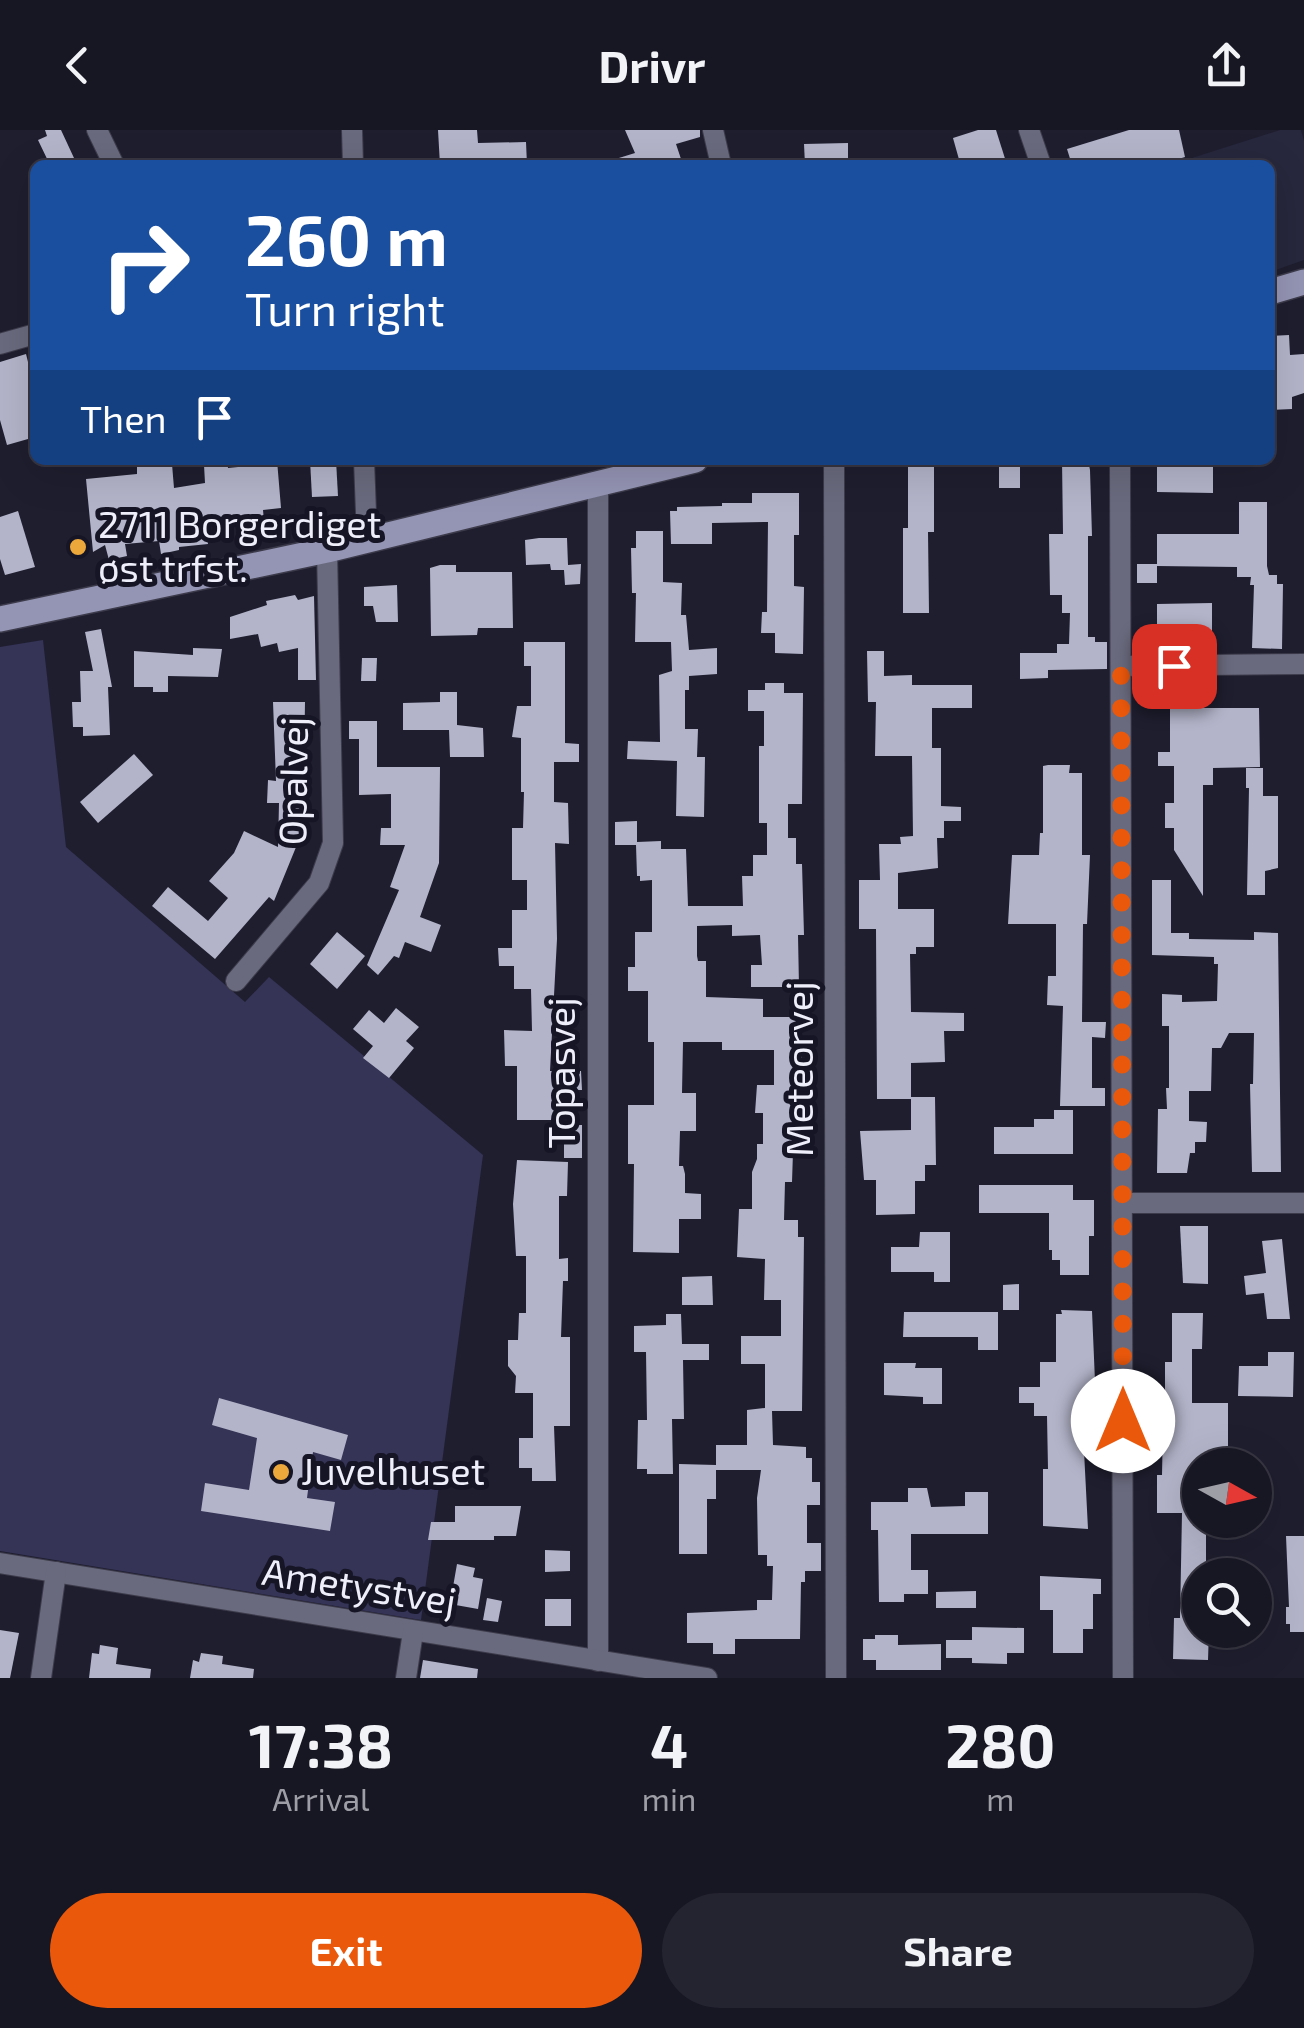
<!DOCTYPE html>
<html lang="en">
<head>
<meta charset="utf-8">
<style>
	:root { --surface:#171623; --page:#242330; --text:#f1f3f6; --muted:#9e9fa6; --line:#363541; --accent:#ea580c }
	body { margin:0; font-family:"Exo 2",sans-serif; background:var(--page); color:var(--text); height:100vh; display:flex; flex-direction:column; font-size:38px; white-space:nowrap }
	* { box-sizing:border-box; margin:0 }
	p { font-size:32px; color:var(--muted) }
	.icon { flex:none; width:55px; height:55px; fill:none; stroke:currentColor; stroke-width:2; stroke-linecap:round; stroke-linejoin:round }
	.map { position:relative; height:1548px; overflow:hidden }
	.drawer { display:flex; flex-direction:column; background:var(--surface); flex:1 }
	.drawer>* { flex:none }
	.hud { position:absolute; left:30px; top:30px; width:1245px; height:305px; border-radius:15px; box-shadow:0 10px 40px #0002,0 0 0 2px var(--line); background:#1a4fa0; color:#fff; overflow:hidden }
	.needle { width:65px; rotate:98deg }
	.buttons { position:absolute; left:1182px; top:1318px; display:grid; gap:20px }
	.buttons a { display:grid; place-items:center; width:90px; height:90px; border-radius:50%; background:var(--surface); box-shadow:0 10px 40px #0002,0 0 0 2px var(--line); font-size:50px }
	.pin { position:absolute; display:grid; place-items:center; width:85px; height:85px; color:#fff; margin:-42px; border-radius:20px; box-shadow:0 5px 15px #0006 }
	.me { position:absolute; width:110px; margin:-55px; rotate:0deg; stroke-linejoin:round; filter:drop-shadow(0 0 8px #0008) }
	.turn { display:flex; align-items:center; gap:35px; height:210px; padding:0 50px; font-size:45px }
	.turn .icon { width:130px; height:130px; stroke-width:2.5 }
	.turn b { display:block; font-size:70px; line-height:85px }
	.then { display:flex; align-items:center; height:95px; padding:0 50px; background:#0003; gap:20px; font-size:38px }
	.eta { display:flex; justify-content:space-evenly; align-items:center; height:170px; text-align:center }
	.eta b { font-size:60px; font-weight:700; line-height:70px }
	.action { display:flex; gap:20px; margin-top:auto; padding:20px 50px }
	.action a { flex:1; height:115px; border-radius:60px; background:var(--accent); color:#fff; font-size:40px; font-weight:700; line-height:115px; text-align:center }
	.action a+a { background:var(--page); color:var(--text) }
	header { display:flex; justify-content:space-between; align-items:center; height:130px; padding:0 50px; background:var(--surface); font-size:45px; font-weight:700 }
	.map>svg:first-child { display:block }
</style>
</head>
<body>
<header><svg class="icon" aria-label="back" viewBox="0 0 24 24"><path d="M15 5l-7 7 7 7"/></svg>Drivr<svg class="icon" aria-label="share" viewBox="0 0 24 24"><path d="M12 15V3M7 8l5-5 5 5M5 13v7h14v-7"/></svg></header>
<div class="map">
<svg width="1304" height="1548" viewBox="0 0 1304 1548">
	<rect width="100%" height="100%" fill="#1f1e2f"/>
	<polygon fill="#27273d" points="1280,0 1301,0 1304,11 1304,130 1270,142 1270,35 1170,35"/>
	<polygon fill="#353356" points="43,510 66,717 245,872 269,847 483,1025 421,1490 0,1421 0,517"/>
	<g fill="#b3b4c9">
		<polygon points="45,0 61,0 74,28 50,35 38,10 47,6"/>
		<polygon points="438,0 477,0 478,13 526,12 527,35 440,35"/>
		<polygon points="625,0 700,0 700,7 676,14 683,35 607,35 606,32 635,23"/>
		<polygon points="978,0 996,0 1007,35 960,33 953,8"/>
		<polygon points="1129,0 1179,0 1185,27 1159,35 1072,35 1067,19"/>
		<polygon points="848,13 848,35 805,35 804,14"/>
		<polygon points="1289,205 1290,225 1304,224 1304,263 1292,267 1292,279 1270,280 1270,206"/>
		<polygon points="26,224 28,232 35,230 35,307 7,315 0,290 0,232"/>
		<polygon points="212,330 227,330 228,338 258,335 258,330 277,330 281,378 263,380 264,391 206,395 208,414 179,417 179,420 161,424 159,411 125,414 127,426 109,430 105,415 93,422 86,349 137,344 137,337 172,334 174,358 205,353 204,335 212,335"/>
		<polygon points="310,330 336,330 338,366 312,367"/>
		<polygon points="908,330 934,330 934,402 928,402 929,483 903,483 903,398 908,398"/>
		<rect x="999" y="330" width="21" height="28"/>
		<polygon points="1062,330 1088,330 1090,340 1092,406 1088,406 1088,507 1095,507 1095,512 1107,512 1107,539 1048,540 1048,548 1020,549 1020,523 1057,523 1057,514 1069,514 1070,483 1062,483 1062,465 1050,465 1049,404 1063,404"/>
		<polygon points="1157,331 1213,331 1213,363 1157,362"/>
		<polygon points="752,363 799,363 799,405 794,405 794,456 804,457 803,524 775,523 775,503 761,503 762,482 767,482 768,392 712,393 712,414 671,414 670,381 677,381 677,377 722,376 722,373 752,373"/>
		<polygon points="1239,372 1267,372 1267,436 1269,445 1277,445 1277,454 1283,454 1282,519 1252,518 1254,455 1250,455 1251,447 1237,447 1237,437 1157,436 1157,404 1239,404"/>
		<polygon points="18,381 35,437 5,445 0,429 0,387"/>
		<polygon points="636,401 663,401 663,452 682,453 681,485 686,485 689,520 717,518 717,544 689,546 689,560 685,560 685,599 698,599 697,627 705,627 704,687 676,686 677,631 627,629 628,611 660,612 659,545 672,541 671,512 635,512 636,463 632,463 631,418 636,418"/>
		<polygon points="539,408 567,408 568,435 581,434 580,454 565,455 564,440 551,440 550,434 526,435 525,410"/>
		<rect x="1137" y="434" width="20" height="19"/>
		<polygon points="440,435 456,435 456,442 512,442 513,498 478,498 477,505 431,506 430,438"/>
		<polygon points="397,455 398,492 376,492 373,476 364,476 364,457"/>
		<polygon points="295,465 298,470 314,466 316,550 298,550 298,518 279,522 277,513 261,517 258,504 230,509 230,487 267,475 266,471"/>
		<polygon points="1212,473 1212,505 1157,505 1157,474"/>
		<polygon points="101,499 112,557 108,557 110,605 83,606 83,597 73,597 72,572 81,572 80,541 93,541 85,502"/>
		<polygon points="524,512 565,512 565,613 579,614 579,632 554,632 554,672 568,673 569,714 555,713 557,809 550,941 581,941 582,960 563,960 563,990 517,990 517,936 505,936 504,900 532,901 531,859 514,859 514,836 499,836 498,818 512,818 512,780 527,780 527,750 512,750 512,698 523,698 524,662 521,662 521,608 512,607 517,576 531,576 531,536 524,536"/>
		<polygon points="193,518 222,519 218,547 168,546 168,562 153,562 153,557 134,557 134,521 193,525"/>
		<polygon points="867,521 884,521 884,546 912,545 912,555 972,555 972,578 932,578 932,618 941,618 941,676 961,677 961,691 944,691 944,708 937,708 938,738 898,743 898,779 934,779 934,817 916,817 916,824 910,824 911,882 964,883 964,901 944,901 945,932 911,933 911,969 877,969 876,799 859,799 859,750 880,750 879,714 901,714 900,707 913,706 912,626 875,626 876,572 868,572"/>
		<polygon points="362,528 377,528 376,551 361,551"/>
		<polygon points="765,553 784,553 784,563 803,563 802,674 788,674 788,708 796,708 796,734 802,734 804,805 798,805 799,857 751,857 751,835 762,835 760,805 732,806 732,795 697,796 697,826 698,831 706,831 706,867 763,869 763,887 802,887 802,1012 800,1022 793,1022 792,1052 785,1052 784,1090 798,1090 798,1107 804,1107 802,1281 772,1281 773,1315 806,1317 806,1328 812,1328 812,1352 820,1352 820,1375 807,1375 807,1413 821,1413 821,1441 805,1441 805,1452 801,1452 800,1509 735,1509 735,1524 713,1524 713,1513 687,1513 687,1483 757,1480 757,1470 772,1470 773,1436 767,1436 767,1425 758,1425 757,1368 761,1340 716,1340 716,1315 747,1315 747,1280 765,1278 765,1234 741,1234 741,1206 781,1206 781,1170 764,1170 765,1129 737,1127 739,1079 752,1079 752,1042 757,1029 757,1014 763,1014 763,983 755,983 757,955 774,955 774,920 722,920 722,912 683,912 682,963 696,963 696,1001 680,1001 679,1036 683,1036 685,1044 685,1063 701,1064 701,1089 679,1089 679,1123 633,1122 634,1034 628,1034 628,975 654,975 654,912 648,912 648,861 628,861 628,837 635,837 635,802 652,802 652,750 640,751 640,746 637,746 636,715 615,715 615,692 637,691 637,712 661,711 661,719 686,719 688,776 743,776 742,746 753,746 753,725 767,725 767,693 759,693 759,616 764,616 764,581 748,581 748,560 765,560"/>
		<polygon points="440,562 457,562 457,595 483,598 484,627 450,627 449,600 403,600 403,573 440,572"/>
		<polygon points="1170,567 1195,567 1195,578 1259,578 1260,637 1213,638 1213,655 1203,655 1203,766 1174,720 1174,698 1165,698 1165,673 1174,673 1174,636 1158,636 1158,622 1170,622"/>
		<polygon points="273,572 305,572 303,700 274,771 269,767 215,829 152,776 168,757 208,791 228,768 209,751 234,723 244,701 278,717 279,673 267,673 268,650 276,651"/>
		<polygon points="349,591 377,591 377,637 440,637 439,733 420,787 441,795 431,822 405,812 399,828 394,826 378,845 367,835 399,760 390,757 405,715 380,715 381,698 391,698 391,664 359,665 359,609 349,609"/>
		<polygon points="134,624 153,645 98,693 80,672"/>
		<polygon points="1048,635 1070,635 1069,643 1082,643 1082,725 1090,725 1087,794 1083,794 1082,892 1106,892 1105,908 1092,907 1092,958 1105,958 1105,976 1060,976 1063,876 1047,875 1048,846 1056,846 1056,794 1008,794 1012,725 1039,725 1040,703 1043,703 1043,636"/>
		<polygon points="1246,638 1263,638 1263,666 1278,666 1278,738 1265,741 1265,765 1247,765 1249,658 1246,658"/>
		<polygon points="1152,750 1171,750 1171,803 1189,803 1189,809 1254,810 1254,802 1278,803 1281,1042 1252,1042 1250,954 1253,954 1254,903 1229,903 1221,918 1212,918 1211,961 1189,961 1189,991 1207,992 1206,1012 1195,1012 1195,1023 1190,1023 1187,1043 1157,1043 1158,979 1167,979 1166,958 1169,958 1169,896 1162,896 1162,864 1182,865 1182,872 1217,871 1218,834 1214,834 1214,827 1152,825"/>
		<polygon points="337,802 365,826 337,859 310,834"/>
		<polygon points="396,878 419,897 406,911 414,918 389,948 363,928 373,916 353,899 369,880 384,893"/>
		<polygon points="911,967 935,967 936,1035 925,1035 925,1051 915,1051 915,1084 876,1085 876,1050 864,1050 860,1001 911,1000"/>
		<polygon points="1054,980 1073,980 1073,1024 994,1024 994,997 1034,997 1034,989 1054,989"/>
		<rect x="564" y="995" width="18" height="33"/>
		<polygon points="517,1030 568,1032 567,1066 559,1066 559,1129 568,1128 568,1151 563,1151 561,1207 570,1207 570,1296 554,1296 556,1351 532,1351 532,1338 519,1338 519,1308 533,1308 533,1263 515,1263 516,1246 508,1236 508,1210 518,1210 519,1183 526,1183 526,1126 516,1126 513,1074"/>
		<polygon points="979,1055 1073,1055 1073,1070 1094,1070 1094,1106 1089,1106 1089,1145 1060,1145 1060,1130 1052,1130 1052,1120 1049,1120 1049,1083 979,1083"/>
		<polygon points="1180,1096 1208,1096 1208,1154 1183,1153"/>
		<polygon points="920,1102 950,1102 950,1152 934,1152 934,1142 891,1142 891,1117 919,1117"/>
		<polygon points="1282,1109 1290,1189 1267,1189 1264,1163 1246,1165 1244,1146 1266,1143 1262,1111"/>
		<polygon points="712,1146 713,1175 682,1175 682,1147"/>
		<polygon points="1019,1154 1019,1180 1003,1180 1003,1155"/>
		<polygon points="1061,1180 1092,1181 1096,1275 1094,1321 1084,1321 1088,1399 1043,1396 1043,1339 1048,1339 1047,1286 1034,1286 1034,1273 1019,1273 1019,1257 1040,1257 1040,1232 1056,1232 1056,1184 1062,1184"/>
		<polygon points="904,1182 998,1182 998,1220 978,1220 978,1207 903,1207"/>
		<polygon points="1172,1183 1203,1183 1202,1219 1192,1219 1192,1273 1228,1273 1228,1332 1194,1332 1194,1380 1200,1380 1200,1390 1206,1390 1206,1445 1200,1445 1200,1500 1209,1500 1208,1530 1173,1529 1174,1488 1180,1488 1182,1383 1157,1383 1157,1345 1162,1345 1163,1295 1165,1295 1165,1232 1172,1232"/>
		<polygon points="666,1184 681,1184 682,1214 709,1214 709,1230 683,1230 684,1289 672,1289 673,1344 647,1344 647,1339 637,1339 638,1290 647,1290 646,1222 634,1222 634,1196 666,1195"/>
		<polygon points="1268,1222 1294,1222 1293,1267 1238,1266 1239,1236 1268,1236"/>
		<polygon points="884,1233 916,1233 915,1238 942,1238 942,1274 923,1274 923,1267 884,1265"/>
		<polygon points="219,1268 348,1305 341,1330 313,1322 307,1368 335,1372 330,1401 201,1381 205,1353 249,1360 257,1308 212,1295"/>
		<polygon points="679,1334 716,1335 716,1369 707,1369 707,1424 679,1424"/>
		<polygon points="908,1358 927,1358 931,1377 965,1376 965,1362 988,1362 988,1404 911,1404 911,1440 928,1440 928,1464 904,1464 904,1472 879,1472 878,1400 871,1400 871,1372 908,1372"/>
		<polygon points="455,1376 521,1376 516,1406 494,1406 494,1410 428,1410 431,1392 455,1392"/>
		<polygon points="1286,1406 1304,1406 1304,1502 1290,1502 1290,1494 1286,1494 1286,1477 1289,1477"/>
		<polygon points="545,1420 570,1421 570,1441 545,1442"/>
		<polygon points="457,1434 475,1438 473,1447 483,1449 478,1479 450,1474"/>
		<polygon points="1040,1446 1101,1449 1101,1464 1093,1464 1093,1499 1083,1499 1083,1523 1053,1523 1053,1480 1040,1480"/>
		<polygon points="976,1461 976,1478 936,1478 936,1462"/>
		<polygon points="487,1468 502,1471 498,1492 483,1490"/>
		<rect x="545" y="1469" width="26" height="27"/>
		<polygon points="972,1497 1024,1498 1024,1523 1007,1523 1007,1534 972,1533 972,1528 946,1528 946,1510 972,1510"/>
		<polygon points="0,1500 19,1503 10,1548 0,1548"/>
		<polygon points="875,1505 898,1505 898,1515 941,1514 941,1540 876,1540 876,1530 863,1530 863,1509 875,1509"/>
		<polygon points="100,1515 118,1518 116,1534 151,1539 150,1548 89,1548 92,1523 99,1524"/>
		<polygon points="201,1523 223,1526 222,1534 254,1539 253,1548 190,1548 193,1530 199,1532"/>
		<polygon points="423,1530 478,1539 477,1548 420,1548"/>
	</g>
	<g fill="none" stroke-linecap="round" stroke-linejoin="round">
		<g stroke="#3c3b4b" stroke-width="22">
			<g id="street">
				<polyline points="97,0 114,35"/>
				<polyline points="352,0 353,35"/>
				<polyline points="713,0 721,35"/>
				<polyline points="1029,0 1041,35"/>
				<polyline points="0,214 35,204"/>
				<polyline points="364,330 367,409"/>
				<polyline points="834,330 836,1548"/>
				<polyline points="1120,330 1123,1548"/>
				<polyline points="598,355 598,1531"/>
				<polyline points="1121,536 1304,534"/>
				<polyline points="236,851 319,753 333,713 327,420"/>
				<polyline points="1123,1073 1304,1073"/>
				<polyline points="0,1433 707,1548"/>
				<polyline points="41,1548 56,1442"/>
				<polyline points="406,1548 413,1502"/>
			</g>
		</g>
		<g stroke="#3c3b4b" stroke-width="28">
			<g id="secondary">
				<polyline points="1270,162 1304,152"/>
				<polyline points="0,489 327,420 695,330"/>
			</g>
		</g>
		<use href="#street" stroke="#6a6a7e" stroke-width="20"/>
		<use href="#secondary" stroke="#9494b4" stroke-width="25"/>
	</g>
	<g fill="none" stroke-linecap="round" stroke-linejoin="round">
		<polyline stroke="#ea580c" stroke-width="18" stroke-dasharray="0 32.4" points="1123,1291 1121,536 1174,536"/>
	</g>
	<g fill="#eda83b" stroke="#161525" stroke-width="4">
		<circle cx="78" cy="417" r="10"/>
		<circle cx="281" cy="1342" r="10"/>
	</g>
	<g text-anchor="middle" stroke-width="10" stroke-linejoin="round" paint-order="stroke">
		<g font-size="38" fill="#edeef9" stroke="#161525" text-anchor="start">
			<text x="98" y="408">2711 Borgerdiget<tspan x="98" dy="44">øst trfst.</tspan></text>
			<text x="301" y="1355">Juvelhuset</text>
		</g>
		<g font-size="38" fill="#edeef9" stroke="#161525">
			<text transform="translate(294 651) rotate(-89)" y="13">Opalvej</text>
			<text transform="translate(800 939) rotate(-90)" y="13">Meteorvej</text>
			<text transform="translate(562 943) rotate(-90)" y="13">Topasvej</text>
			<text transform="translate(359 1457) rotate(9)" y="13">Ametystvej</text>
		</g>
	</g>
</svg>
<div class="buttons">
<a><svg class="needle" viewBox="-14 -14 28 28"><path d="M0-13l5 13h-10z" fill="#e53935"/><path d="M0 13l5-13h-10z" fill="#9e9fa6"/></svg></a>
<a><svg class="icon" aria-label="search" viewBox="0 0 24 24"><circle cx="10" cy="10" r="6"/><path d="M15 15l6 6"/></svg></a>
</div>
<div class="pin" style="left:1174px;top:536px;background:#d93025"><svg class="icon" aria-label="arrive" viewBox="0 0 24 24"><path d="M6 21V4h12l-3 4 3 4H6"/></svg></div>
<svg class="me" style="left:1123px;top:1291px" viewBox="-20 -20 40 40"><circle r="19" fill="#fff"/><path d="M0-13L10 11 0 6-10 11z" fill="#ea580c"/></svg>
<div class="hud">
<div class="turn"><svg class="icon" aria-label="right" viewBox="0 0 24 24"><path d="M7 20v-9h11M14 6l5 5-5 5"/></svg><div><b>260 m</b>Turn right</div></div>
<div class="then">Then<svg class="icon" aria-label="arrive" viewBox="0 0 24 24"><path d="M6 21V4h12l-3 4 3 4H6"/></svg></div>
</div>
</div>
<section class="drawer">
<div class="eta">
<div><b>17:38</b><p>Arrival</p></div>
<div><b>4</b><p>min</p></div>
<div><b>280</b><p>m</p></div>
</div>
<div class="action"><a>Exit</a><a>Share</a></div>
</section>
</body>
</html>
